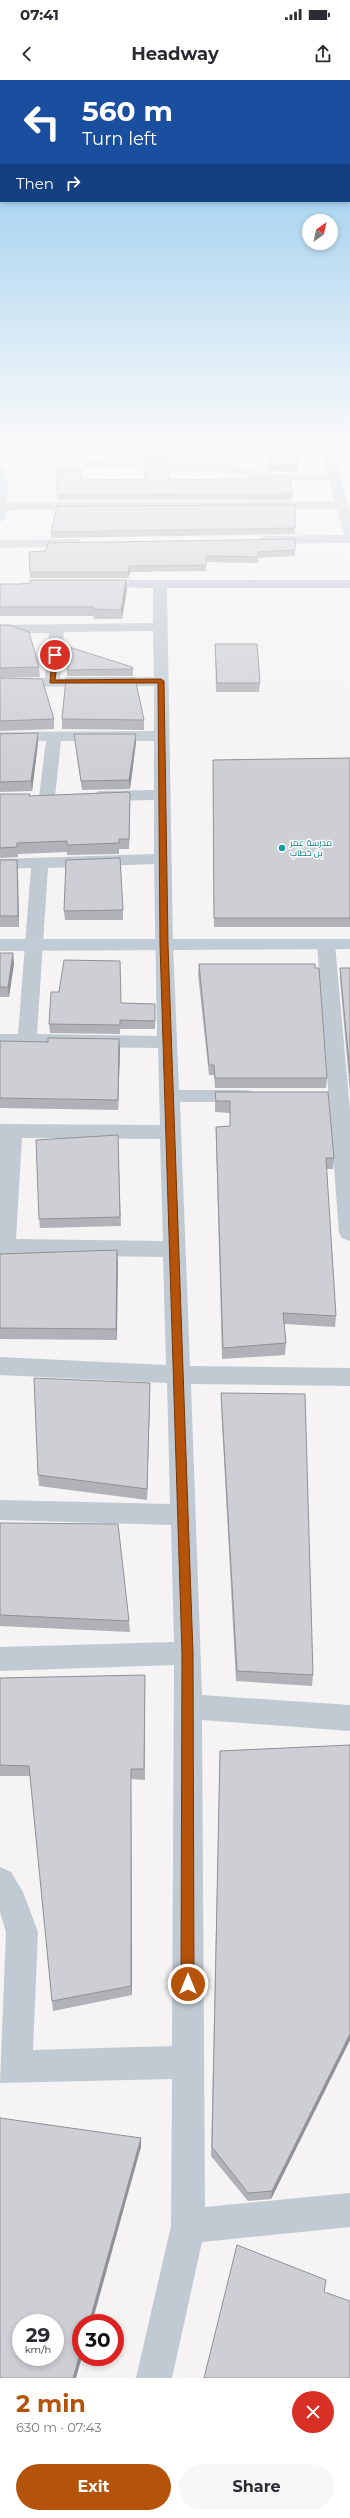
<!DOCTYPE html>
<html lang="en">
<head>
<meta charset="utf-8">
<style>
	:root { --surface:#fff; --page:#f7f7f7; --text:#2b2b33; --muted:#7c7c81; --accent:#b45309 }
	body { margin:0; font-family:Montserrat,Cairo,sans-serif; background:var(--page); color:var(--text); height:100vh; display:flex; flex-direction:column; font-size:15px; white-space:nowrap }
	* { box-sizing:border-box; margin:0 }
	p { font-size:13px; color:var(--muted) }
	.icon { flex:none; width:22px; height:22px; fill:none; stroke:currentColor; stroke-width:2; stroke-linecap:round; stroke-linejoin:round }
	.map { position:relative; height:2298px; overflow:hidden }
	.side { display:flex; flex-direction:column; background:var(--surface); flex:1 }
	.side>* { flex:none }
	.top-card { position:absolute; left:0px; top:0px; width:350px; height:122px; box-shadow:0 2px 6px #0003; background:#1a4fa0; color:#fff; overflow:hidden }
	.needle { width:26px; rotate:33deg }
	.tools { position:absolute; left:302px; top:134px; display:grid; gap:8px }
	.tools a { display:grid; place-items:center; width:36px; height:36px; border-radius:50%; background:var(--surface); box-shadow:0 2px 6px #0003; font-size:20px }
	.speed { position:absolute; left:12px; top:2234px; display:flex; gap:8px; font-size:20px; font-weight:700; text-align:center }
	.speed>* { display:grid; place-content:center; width:52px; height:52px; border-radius:50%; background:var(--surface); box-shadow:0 2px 6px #0003; line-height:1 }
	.speed small { font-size:10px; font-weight:400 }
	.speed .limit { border:6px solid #d22; background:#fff; color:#111 }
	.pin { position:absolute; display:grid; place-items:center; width:34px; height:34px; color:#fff; margin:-17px; border:2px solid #fff; border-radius:50%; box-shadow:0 1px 4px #0007 }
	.me { position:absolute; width:44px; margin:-22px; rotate:0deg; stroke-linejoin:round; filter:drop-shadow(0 0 3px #0008) }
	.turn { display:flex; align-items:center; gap:14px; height:84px; padding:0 16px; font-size:18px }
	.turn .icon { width:52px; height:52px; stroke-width:2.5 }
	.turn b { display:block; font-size:28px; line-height:34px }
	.then { display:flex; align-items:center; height:38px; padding:0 16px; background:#0003; gap:8px; font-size:15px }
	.round { display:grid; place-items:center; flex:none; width:42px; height:42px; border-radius:21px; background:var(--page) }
	.summary { display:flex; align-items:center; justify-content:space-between; height:68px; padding:0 16px }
	h1 { font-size:24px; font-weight:700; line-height:30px; color:var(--accent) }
	.cta { display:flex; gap:8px; margin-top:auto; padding:8px 16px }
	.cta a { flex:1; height:46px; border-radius:24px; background:var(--accent); color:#fff; font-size:16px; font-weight:700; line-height:46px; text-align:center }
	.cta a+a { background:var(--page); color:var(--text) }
	.status { display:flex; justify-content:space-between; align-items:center; height:28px; padding:0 20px; background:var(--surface); direction:ltr }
	.status svg { height:11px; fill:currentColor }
	header { display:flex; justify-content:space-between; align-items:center; height:52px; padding:0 16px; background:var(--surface); font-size:18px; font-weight:700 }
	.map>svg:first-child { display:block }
</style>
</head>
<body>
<div class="status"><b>07:41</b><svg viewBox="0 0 49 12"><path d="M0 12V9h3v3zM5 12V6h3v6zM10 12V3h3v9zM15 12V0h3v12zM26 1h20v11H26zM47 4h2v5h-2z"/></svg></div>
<header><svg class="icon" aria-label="back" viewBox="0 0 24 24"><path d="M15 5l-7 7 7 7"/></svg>Headway<svg class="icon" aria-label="share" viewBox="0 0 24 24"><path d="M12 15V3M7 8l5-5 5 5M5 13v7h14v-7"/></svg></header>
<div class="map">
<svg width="350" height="2298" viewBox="0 0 350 2298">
	<rect width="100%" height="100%" fill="#f5f3f3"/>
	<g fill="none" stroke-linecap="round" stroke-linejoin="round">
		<g fill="#c1cad2" fill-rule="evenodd">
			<path d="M52,365H64L62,370C102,394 176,380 221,383C234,385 247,390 260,392C282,395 304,394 327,393L319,365H331L350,431V463L265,464L258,460L265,456L344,455L337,429L7,430L6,438L0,442V387L4,388L8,399L7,422L334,421L329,400L273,401L220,391L108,389L63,381L54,375L0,383V375L51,368Z"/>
			<polygon points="77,459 84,463 82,466 0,468 0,460"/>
			<path d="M97,500H350V508H167L173,864L179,1010H245L252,1011L255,1016L252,1021L245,1022H180L190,1286L350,1288V1306L191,1304L202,1615L350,1625V1651L202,1640L205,2127L350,2113V2147L202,2162L172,2298H136L171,2146L172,1999L0,2003L6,1852L0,1832V1787L11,1792L23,1812L38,1852L33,1970L172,1966L174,1585L0,1591V1567L174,1562L171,1445L0,1440V1420L170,1424L167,1303L0,1295V1277L166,1285L163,1177L0,1175V1044L160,1045L158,968L0,966V954H18L31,788L0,789V779L154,774V720L99,721L91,716L99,711L154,710V661H61L55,717L47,722L39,717L46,661L0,662V652L154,651V606L0,607V599L45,598L49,553H0V545L153,543V508L92,507L90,504ZM153,551L154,597L60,598L64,552ZM154,784L157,956L37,954L48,788ZM22,1058L160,1059L163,1161L16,1159Z"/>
			<polygon points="326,859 332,860 335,864 350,1030 350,1161 342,1158 339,1153 317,864 320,860"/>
		</g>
		<polygon fill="#c1cbd6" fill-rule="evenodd" points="0,859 350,859 350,869 0,871"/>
	</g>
	<g fill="#b0b2b7">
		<polygon points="144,365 298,365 297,392 268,391 269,366 167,370 168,382 144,383"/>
		<polygon points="57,388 81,400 169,399 293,414 292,420 57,420"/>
		<polygon points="295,448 295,454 51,458 51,452"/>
		<polygon points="295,459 295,476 258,478 258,483 206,482 206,491 130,492 128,498 30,498 29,472"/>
		<polygon points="126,500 127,510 122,539 94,539 93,536 0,536 0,504 18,504"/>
		<polygon points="0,545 39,587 40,597 0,598"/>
		<polygon points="215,564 260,603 259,612 216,612"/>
		<polygon points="133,589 133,596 67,596 67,590"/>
		<polygon points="0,598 54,639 54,649 0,651"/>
		<polygon points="62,639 144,640 144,650 62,649"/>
		<polygon points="0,654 38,663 32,711 0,712"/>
		<polygon points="74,654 136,662 130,709 82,710 75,662"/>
		<polygon points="350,678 350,847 214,847 213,680"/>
		<polygon points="0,714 130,723 129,769 119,769 119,774 67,775 67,772 18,774 18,777 0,778"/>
		<polygon points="0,780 17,780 19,847 0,847"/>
		<polygon points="123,830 123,840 65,840 64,831"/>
		<polygon points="0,873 14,883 9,917 0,917"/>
		<polygon points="199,884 327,998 326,1008 215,1008 214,995 209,995 198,894"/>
		<polygon points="340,888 350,888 350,1013 340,898"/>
		<polygon points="121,923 155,924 155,949 120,949 120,954 50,953 49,944"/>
		<polygon points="0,961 120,969 118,1030 0,1028"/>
		<polygon points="215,1012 334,1078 333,1089 326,1089 336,1236 335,1247 284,1244 286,1263 285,1275 222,1279 216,1058 216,1047 230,1046 230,1033 215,1032"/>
		<polygon points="118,1055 121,1146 40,1148 39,1139"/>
		<polygon points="117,1170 117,1260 0,1259 0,1174"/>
		<polygon points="150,1303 147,1420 39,1406 38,1395"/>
		<polygon points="221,1313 313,1595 312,1606 236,1601 221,1324"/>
		<polygon points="0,1443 129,1541 130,1552 0,1546"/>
		<polygon points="145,1595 145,1700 131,1699 132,1915 53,1931 30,1696 0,1696 0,1598"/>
		<polygon points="350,1665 350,1960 271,2119 248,2121 211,2076 220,1671"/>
	</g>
	<g fill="#909195">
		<polygon points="129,486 130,492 128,498 128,492"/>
		<polygon points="126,500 127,510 122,539 121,530"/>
		<polygon points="38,653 38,663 32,711 31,701"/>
		<polygon points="136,654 136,662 130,709 129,700"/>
		<polygon points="130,713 130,723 129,769 129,759"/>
		<polygon points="17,780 18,790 19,847 18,836"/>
		<polygon points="13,873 14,883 9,917 8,907"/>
		<polygon points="119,959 120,969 118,1030 118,1020"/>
		<polygon points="117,1170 118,1182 117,1260 116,1249"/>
		<polygon points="150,1303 150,1314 147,1420 147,1409"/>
		<polygon points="131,1689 131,1699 132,1915 131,1906"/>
		<polygon points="350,1954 350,1960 271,2119 272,2111"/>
		<polygon points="141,2058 141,2067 92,2243 89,2243"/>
		<polygon points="81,2270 81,2277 82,2277 76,2298 73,2298"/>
	</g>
	<g fill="#cdcfd5" stroke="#909195" fill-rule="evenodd">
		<polygon points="144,365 167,365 168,376 144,377"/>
		<polygon points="269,365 298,365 298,386 268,386"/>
		<polygon points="145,386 168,386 169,399 183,400 289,397 293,414 57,415 57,388 81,388 81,400 145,399"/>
		<polygon points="295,425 295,448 51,452 57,426"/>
		<polygon points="295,459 295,470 258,472 258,477 206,476 206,485 129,486 128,492 30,492 29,472 46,471 48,463"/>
		<polygon points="30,500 126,500 121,530 93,529 94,527 0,527 0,504 18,504 31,503"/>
		<polygon points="0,545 9,545 29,552 39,587 0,588"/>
		<polygon points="215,564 257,564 260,603 217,603"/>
		<polygon points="69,567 132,587 133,589 67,590"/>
		<polygon points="0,598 42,599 54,639 0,641"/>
		<polygon points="66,598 135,598 144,640 62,639"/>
		<polygon points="38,653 31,701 0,702 0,654"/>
		<polygon points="74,654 136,654 129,700 81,701"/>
		<polygon points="350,678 350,838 214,838 213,680"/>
		<polygon points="128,712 130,713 129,759 119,759 119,763 67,765 67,761 17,763 17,767 0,768 0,714 30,714 29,716"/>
		<polygon points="120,778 123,830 64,831 66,780"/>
		<polygon points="0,780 17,780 18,836 0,836"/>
		<polygon points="0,873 13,873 8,907 0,907"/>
		<polygon points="64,880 120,881 121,923 155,924 155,941 120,940 120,945 49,944 51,912 59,912"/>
		<polygon points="199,884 315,884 315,888 319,888 327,998 215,998 214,985 209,985"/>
		<polygon points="340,888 350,888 350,993"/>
		<polygon points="48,958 119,959 118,1020 0,1018 0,961 48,962"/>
		<polygon points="215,1012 328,1012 334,1078 326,1078 336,1236 283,1233 286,1263 223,1268 216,1047 230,1046 230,1021 216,1021"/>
		<polygon points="118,1055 120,1137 39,1139 36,1060"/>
		<polygon points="117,1170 116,1249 0,1248 0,1174"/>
		<polygon points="34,1298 150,1303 147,1409 38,1395"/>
		<polygon points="221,1313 305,1314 313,1595 237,1591"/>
		<polygon points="0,1443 118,1444 129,1541 0,1535"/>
		<polygon points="145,1595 144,1689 131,1689 131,1906 52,1921 29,1686 0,1685 0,1598"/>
		<polygon points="350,1665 350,1954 272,2111 248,2113 212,2067 220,1671"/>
		<path d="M0,2038L141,2058L89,2243H81V2270L73,2298H0ZM21,2243H55V2277H21Z"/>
		<polygon points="237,2165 326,2200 324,2212 350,2221 350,2298 204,2298"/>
	</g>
	<linearGradient id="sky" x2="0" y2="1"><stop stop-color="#85c3ea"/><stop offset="0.53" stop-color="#fafafa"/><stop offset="1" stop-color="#fafafa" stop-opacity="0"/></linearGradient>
	<rect width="350" height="687" fill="url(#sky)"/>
	<polygon fill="#b45309" stroke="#753606" points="55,573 58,575 55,600 161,599 164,601 168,864 193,1574 194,1904 193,1909 188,1911 183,1909 181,1904 182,1574 160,864 158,603 50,603 52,575"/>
	<circle fill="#0f9aa8" stroke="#fff" stroke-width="1.5" cx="282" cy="768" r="4"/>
	<g text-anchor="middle" stroke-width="3" stroke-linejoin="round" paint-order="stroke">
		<g font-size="9" fill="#0d838f" stroke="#fff" text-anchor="start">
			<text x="290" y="766">مدرسة عمر<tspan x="290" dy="10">بن خطاب</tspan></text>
		</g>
	</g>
</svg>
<div class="tools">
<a><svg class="needle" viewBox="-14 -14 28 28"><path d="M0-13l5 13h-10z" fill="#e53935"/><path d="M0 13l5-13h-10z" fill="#7c7c81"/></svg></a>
</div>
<div class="speed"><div>29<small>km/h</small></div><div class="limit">30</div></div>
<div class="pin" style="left:55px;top:575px;background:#d93025"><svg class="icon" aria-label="arrive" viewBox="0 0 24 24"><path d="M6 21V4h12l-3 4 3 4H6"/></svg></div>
<svg class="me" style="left:188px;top:1904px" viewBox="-20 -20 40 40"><circle r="17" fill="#b45309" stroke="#fff" stroke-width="3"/><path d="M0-11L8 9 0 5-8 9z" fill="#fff"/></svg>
<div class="top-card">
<div class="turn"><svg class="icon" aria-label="left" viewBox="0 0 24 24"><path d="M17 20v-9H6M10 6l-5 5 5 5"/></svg><div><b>560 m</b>Turn left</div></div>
<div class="then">Then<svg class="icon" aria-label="right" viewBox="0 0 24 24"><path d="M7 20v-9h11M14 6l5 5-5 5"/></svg></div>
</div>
</div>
<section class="side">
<div class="summary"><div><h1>2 min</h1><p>630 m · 07:43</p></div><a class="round" style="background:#d93025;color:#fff"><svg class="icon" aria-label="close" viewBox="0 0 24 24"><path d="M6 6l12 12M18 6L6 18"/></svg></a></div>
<div class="cta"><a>Exit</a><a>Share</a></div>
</section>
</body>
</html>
